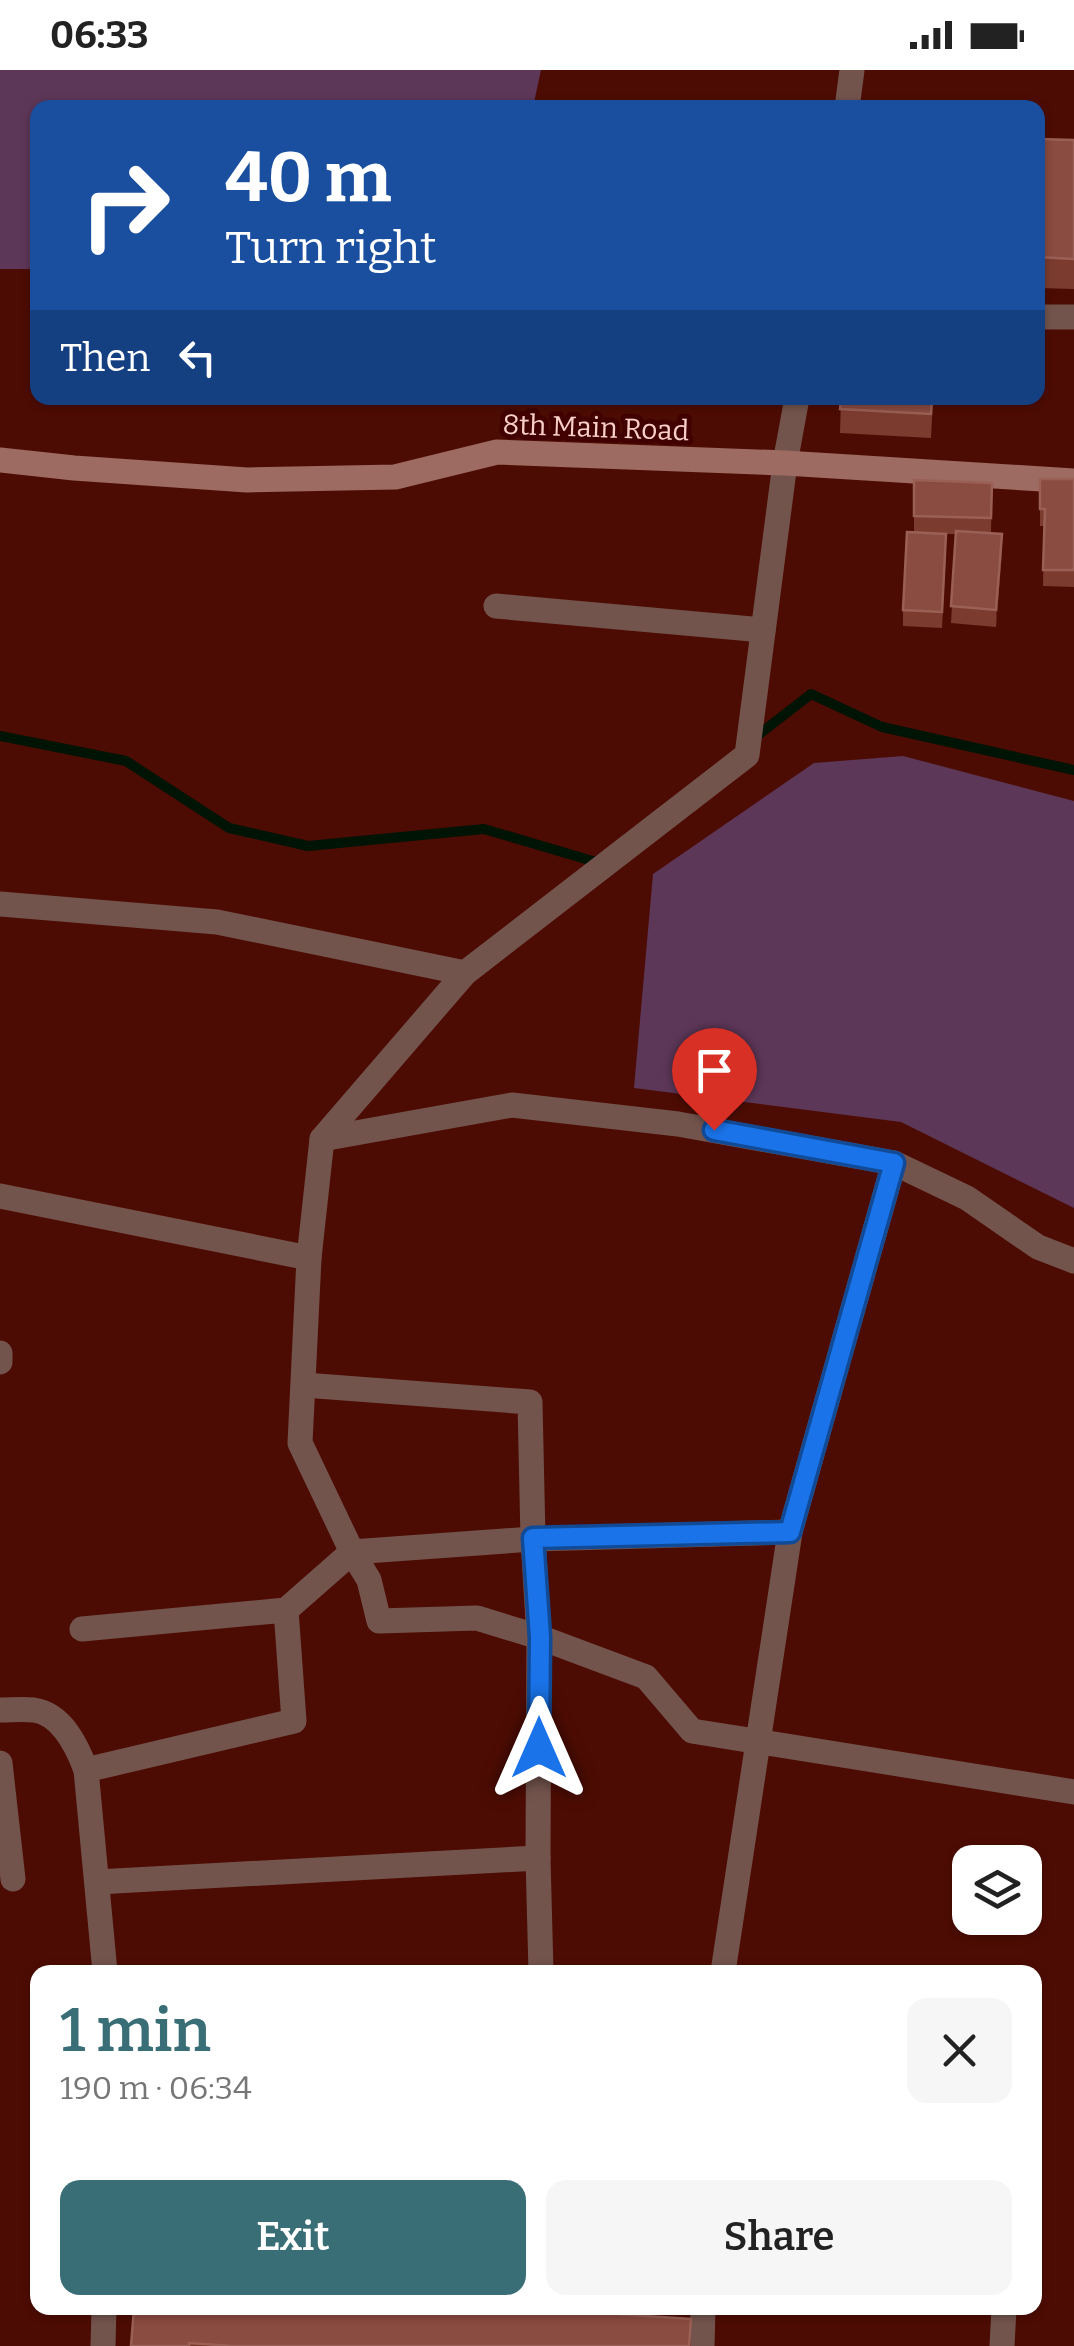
<!DOCTYPE html>
<html lang="en">
<head>
<meta charset="utf-8">
<style>
	:root { --surface:#fff; --page:#f6f6f6; --text:#222; --muted:#767676; --accent:#396e77 }
	body { margin:0; font-family:Bitter,serif; background:var(--page); color:var(--text); height:100vh; display:flex; flex-direction:column; font-size:38px; white-space:nowrap }
	* { box-sizing:border-box; margin:0 }
	p { font-size:32px; color:var(--muted) }
	.icon { flex:none; width:55px; height:55px; fill:none; stroke:currentColor; stroke-width:2; stroke-linecap:round; stroke-linejoin:round }
	.map { position:relative; flex:1; overflow:hidden }
	.side { position:absolute; left:30px; top:1895px; width:1012px; height:350px; display:flex; flex-direction:column; background:var(--surface); border-radius:20px; box-shadow:0 2px 8px #0004 }
	.side>* { flex:none }
	.guide { position:absolute; left:30px; top:30px; width:1015px; height:305px; border-radius:20px; box-shadow:0 2px 8px #0004; background:#1a4fa0; color:#fff; overflow:hidden }
	.tools { position:absolute; left:952px; top:1775px; display:grid; gap:20px }
	.tools a { display:grid; place-items:center; width:90px; height:90px; border-radius:20px; background:var(--surface); box-shadow:0 2px 8px #0004; font-size:50px }
	.pin { position:absolute; display:grid; place-items:center; width:85px; height:85px; color:#fff; margin:-102px -42px; border-radius:50% 50% 50% 0; rotate:-45deg; box-shadow:0 0 10px #0007 }
	.pin .icon { rotate:45deg }
	.me { position:absolute; width:110px; margin:-55px; rotate:0deg; stroke-linejoin:round; filter:drop-shadow(0 0 8px #0008) }
	.turn { display:flex; align-items:center; gap:35px; height:210px; padding:0 30px; font-size:45px }
	.turn .icon { width:130px; height:130px; stroke-width:2.5 }
	.turn b { display:block; font-size:70px; line-height:85px }
	.then { display:flex; align-items:center; height:95px; padding:0 30px; background:#0003; gap:20px; font-size:38px }
	.round { display:grid; place-items:center; flex:none; width:105px; height:105px; border-radius:20px; background:var(--page) }
	.head { display:flex; align-items:center; justify-content:space-between; height:170px; padding:0 30px }
	h1 { font-size:60px; font-weight:600; line-height:75px; color:var(--accent) }
	.cta { display:flex; gap:20px; margin-top:auto; padding:20px 30px }
	.cta a { flex:1; height:115px; border-radius:20px; background:var(--accent); color:#fff; font-size:40px; font-weight:600; line-height:115px; text-align:center }
	.cta a+a { background:var(--page); color:var(--text) }
	.status { display:flex; justify-content:space-between; align-items:center; height:70px; padding:0 50px; background:var(--surface); direction:ltr }
	.status svg { height:28px; fill:currentColor }
	.map>svg:first-child { display:block }
</style>
</head>
<body>
<div class="status"><b>06:33</b><svg viewBox="0 0 49 12"><path d="M0 12V9h3v3zM5 12V6h3v6zM10 12V3h3v9zM15 12V0h3v12zM26 1h20v11H26zM47 4h2v5h-2z"/></svg></div>
<div class="map">
<svg width="1074" height="2276" viewBox="0 0 1074 2276">
	<rect width="100%" height="100%" fill="#4d0c03"/>
	<g fill="#5d3758">
		<polygon points="0,0 541,0 533,37 38,38 37,199 0,199"/>
		<polygon points="903,686 1074,731 1074,1138 901,1052 634,1018 653,804 814,693"/>
	</g>
	<g fill="none" stroke-linecap="round" stroke-linejoin="round">
		<g stroke="#001406" stroke-width="10">
			<polyline points="0,666 126,691 229,758 308,776 484,759 596,792 602,788"/>
			<polyline points="753,669 811,624 882,657 1074,700"/>
		</g>
		<g stroke="#73544d" stroke-width="25">
			<polyline points="847,38 852,0"/>
			<polyline points="1038,247 1074,247"/>
			<polyline points="496,536 763,560"/>
			<polyline points="0,834 217,852 465,903"/>
			<polyline points="322,1069 512,1035 678,1054 894,1093 967,1128 1038,1177 1074,1191"/>
			<polyline points="0,1126 309,1188"/>
			<polyline points="0,1283 0,1292"/>
			<polyline points="304,1315 530,1332 533,1469 539,1567 646,1607 692,1661 1074,1722"/>
			<polyline points="790,1462 533,1469 352,1482 300,1373 309,1188 322,1069 465,903 747,685 785,393 797,328"/>
			<polyline points="82,1559 286,1540 352,1482 369,1510 379,1551 477,1548 539,1567 538,1788 541,1902"/>
			<path d="M0,1640C11,1640 23,1639 34,1640C62,1644 77,1676 86,1700"/>
			<polyline points="0,1693 13,1809"/>
			<polyline points="97,1812 538,1788"/>
			<polyline points="105,1902 86,1700 294,1651 286,1540"/>
			<polyline points="723,1902 790,1462 894,1093"/>
			<polyline points="103,2276 104,2238"/>
			<polyline points="702,2276 703,2238"/>
			<polyline points="1002,2276 1004,2238"/>
		</g>
		<polyline stroke="#9d6b61" stroke-width="25" points="0,390 74,398 247,410 395,407 497,382 785,393 1074,411"/>
	</g>
	<g fill="#7c3b2f">
		<polygon points="1038,69 1074,70 1074,219 1038,218"/>
		<polygon points="841,328 933,328 931,368 840,363"/>
		<polygon points="1040,409 1074,409 1074,517 1043,516 1044,456 1040,456"/>
		<polygon points="914,410 992,413 991,464 1002,481 996,557 951,553 956,464 940,464 946,481 942,558 903,556 903,540 914,462"/>
		<polygon points="691,2249 691,2276 131,2276"/>
	</g>
	<polygon fill="#642217" points="1002,464 1002,481 996,557 996,540"/>
	<g fill="#8a4b40" stroke="#9b6055" stroke-width="2.5">
		<polygon points="1038,69 1074,70 1074,189 1038,187"/>
		<polygon points="841,328 932,328 931,344 840,339"/>
		<polygon points="1040,409 1074,409 1074,500 1043,500 1045,439 1040,439"/>
		<polygon points="914,410 992,413 991,448 914,446"/>
		<polygon points="956,461 1002,464 996,540 951,536"/>
		<polygon points="907,462 946,464 942,542 903,540"/>
		<polygon points="134,2238 526,2238 691,2249 689,2276 233,2276 189,2273 189,2276 131,2276"/>
	</g>
	<g fill="none" stroke-linecap="round" stroke-linejoin="round">
		<g stroke="#114b97" stroke-width="25">
			<polyline id="route" points="539,1678 540,1567 533,1468 790,1462 894,1093 714,1060"/>
		</g>
		<use href="#route" stroke="#1a73e8" stroke-width="18"/>
	</g>
	<g text-anchor="middle" stroke-width="10" stroke-linejoin="round" paint-order="stroke">
		<g font-size="28" fill="#f9d0c7" stroke="#410100">
			<text transform="translate(596 357) rotate(2)" y="10">8th Main Road</text>
		</g>
	</g>
</svg>
<div class="tools">
<a><svg class="icon" aria-label="layers" viewBox="0 0 24 24"><path d="M12 4l9 5-9 5-9-5zM3 14l9 5 9-5"/></svg></a>
</div>
<div class="pin" style="left:714px;top:1060px;background:#d93025"><svg class="icon" aria-label="arrive" viewBox="0 0 24 24"><path d="M6 21V4h12l-3 4 3 4H6"/></svg></div>
<svg class="me" style="left:539px;top:1678px" viewBox="-20 -20 40 40"><path d="M0-17L14 15 0 8-14 15z" fill="#1a73e8" stroke="#fff" stroke-width="4"/></svg>
<div class="guide">
<div class="turn"><svg class="icon" aria-label="right" viewBox="0 0 24 24"><path d="M7 20v-9h11M14 6l5 5-5 5"/></svg><div><b>40 m</b>Turn right</div></div>
<div class="then">Then<svg class="icon" aria-label="left" viewBox="0 0 24 24"><path d="M17 20v-9H6M10 6l-5 5 5 5"/></svg></div>
</div>
<section class="side">
<div class="head"><div><h1>1 min</h1><p>190 m · 06:34</p></div><a class="round"><svg class="icon" aria-label="close" viewBox="0 0 24 24"><path d="M6 6l12 12M18 6L6 18"/></svg></a></div>
<div class="cta"><a>Exit</a><a>Share</a></div>
</section>
</div>
</body>
</html>
